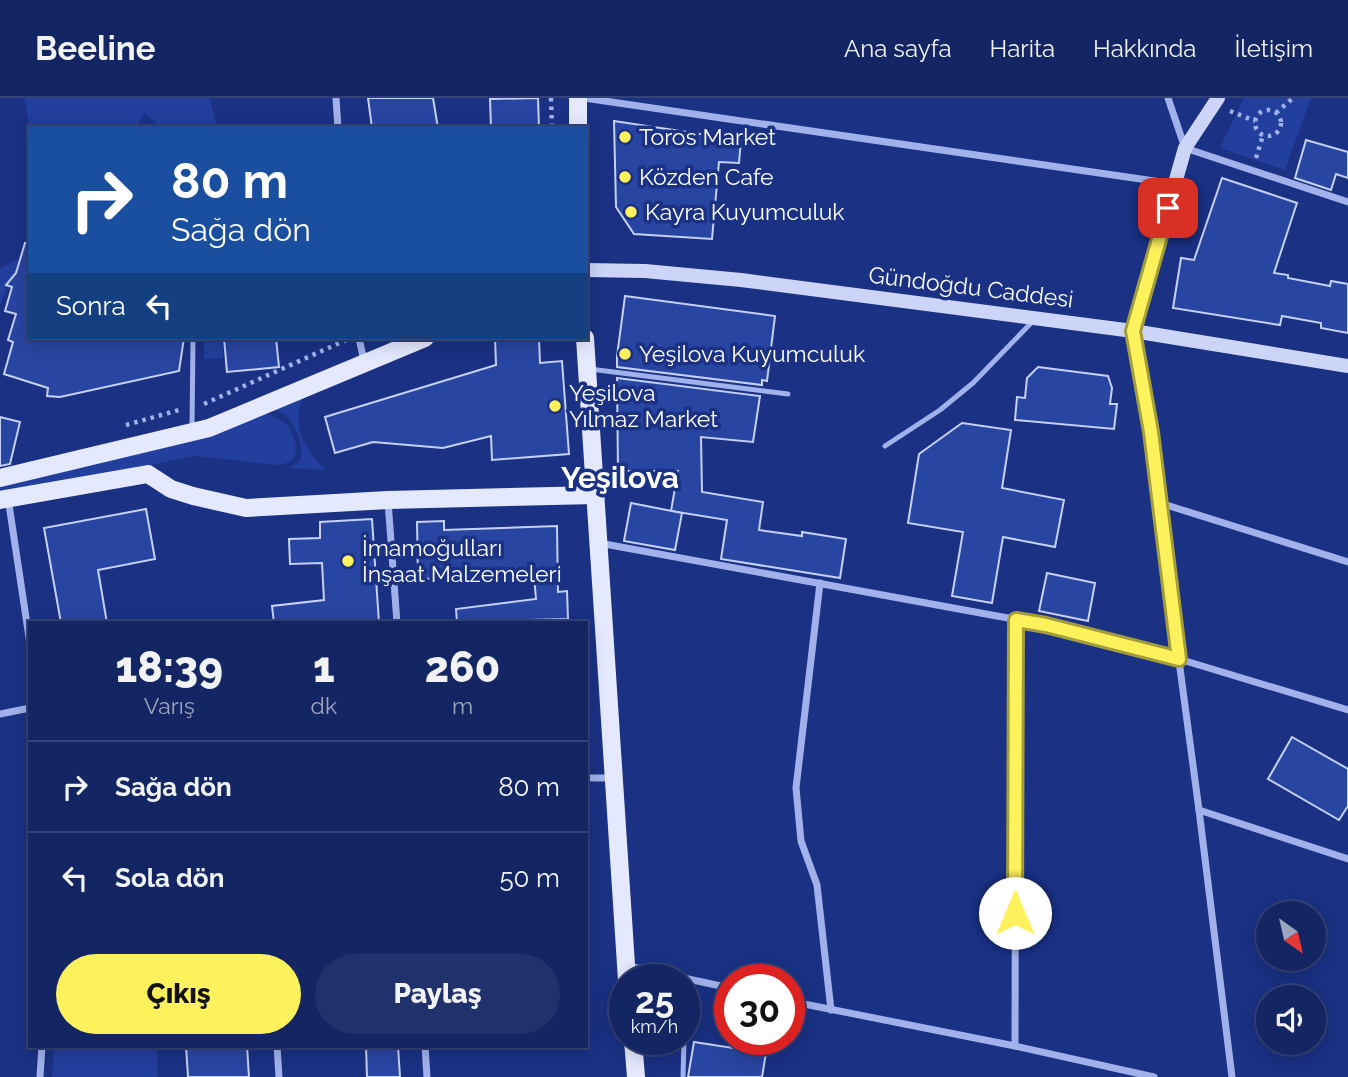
<!DOCTYPE html>
<html lang="tr">
<head>
<meta charset="utf-8">
<style>
	:root { --surface:#142563; --page:#21316c; --text:#f1f3f6; --muted:#9da5be; --line:#334278; --accent:#fdf25c }
	body { margin:0; font-family:Raleway,sans-serif; background:var(--page); color:var(--text); height:100vh; display:flex; flex-direction:column; font-size:26px; white-space:nowrap }
	* { box-sizing:border-box; margin:0 }
	p { font-size:23px; color:var(--muted) }
	.icon { flex:none; width:38px; height:38px; fill:none; stroke:currentColor; stroke-width:2; stroke-linecap:round; stroke-linejoin:round }
	.map { position:relative; flex:1; overflow:hidden }
	.panel { position:absolute; left:28px; top:523px; width:560px; height:427px; display:flex; flex-direction:column; background:var(--surface); border-radius:0px; box-shadow:0 4px 18px #0003,0 0 0 2px var(--line) }
	.panel>* { flex:none }
	.banner { position:absolute; left:28px; top:28px; width:560px; height:214px; border-radius:0px; box-shadow:0 4px 18px #0003,0 0 0 2px var(--line); background:#1a4fa0; color:#fff; overflow:hidden }
	.needle { width:46px; rotate:146deg }
	.controls { position:absolute; left:1256px; top:803px; display:grid; gap:14px }
	.controls a { display:grid; place-items:center; width:70px; height:70px; border-radius:50%; background:var(--surface); box-shadow:0 4px 18px #0003,0 0 0 2px var(--line); font-size:35px }
	.speed { position:absolute; left:609px; top:866px; display:flex; gap:14px; font-size:35px; font-weight:700; text-align:center }
	.speed>* { display:grid; place-content:center; width:91px; height:91px; border-radius:50%; background:var(--surface); box-shadow:0 4px 18px #0003,0 0 0 2px var(--line); line-height:1 }
	.speed small { font-size:18px; font-weight:400 }
	.speed .limit { border:10px solid #d22; background:#fff; color:#111 }
	.pin { position:absolute; display:grid; place-items:center; width:60px; height:60px; color:#fff; margin:-30px; border-radius:14px; box-shadow:0 4px 10px #0006 }
	.me { position:absolute; width:77px; margin:-38px; rotate:0deg; stroke-linejoin:round; filter:drop-shadow(0 0 5px #0008) }
	.turn { display:flex; align-items:center; gap:24px; height:147px; padding:0 28px; font-size:32px }
	.turn .icon { width:91px; height:91px; stroke-width:2.5 }
	.turn b { display:block; font-size:49px; line-height:60px }
	.then { display:flex; align-items:center; height:66px; padding:0 28px; background:#0003; gap:14px; font-size:26px }
	.eta { display:flex; justify-content:space-evenly; align-items:center; height:119px; text-align:center }
	.eta b { font-size:42px; font-weight:800; line-height:49px }
	.cta { display:flex; gap:14px; margin-top:auto; padding:14px 28px }
	.cta a { flex:1; height:80px; border-radius:42px; background:var(--accent); color:#111; font-size:28px; font-weight:800; line-height:80px; text-align:center }
	.cta a+a { background:var(--page); color:var(--text) }
	ul { padding:0; list-style:none }
	li { display:flex; align-items:center; gap:21px; height:91px; padding:0 28px; border-top:2px solid var(--line) }
	li div { flex:1 }
	li b { display:block; font-size:26px }
	li em { font-style:normal }
	header { display:flex; align-items:center; gap:42px; box-sizing:border-box; height:98px; padding:0 35px; background:var(--surface); border-bottom:2px solid var(--line) }
	header strong { font-size:33px }
	nav { display:flex; gap:38px; margin-inline-start:auto; font-size:24px }
	.map>svg:first-child { display:block }
</style>
</head>
<body>
<header>
<strong>Beeline</strong>
<nav><a>Ana sayfa</a><a>Harita</a><a>Hakkında</a><a>İletişim</a></nav>
</header>
<div class="map">
<svg width="1348" height="979" viewBox="0 0 1348 979">
	<rect width="100%" height="100%" fill="#1a3184"/>
	<g fill="#233f9d">
		<polygon points="24,0 210,0 217,30 161,30 145,15 136,30 30,31"/>
		<polygon points="1244,0 1311,0 1285,72 1220,50"/>
		<polygon points="30,149 30,160 6,186 8,188 0,207 0,171 16,162"/>
		<polygon points="204,240 223,240 223,260 204,261"/>
		<path d="M307,293C288,320 303,352 326,372L289,370C306,362 303,352 297,336C295,331 293,325 289,321C284,315 276,312 269,309Z"/>
		<path d="M266,315C273,318 280,321 286,326C293,334 301,353 292,362C287,366 281,366 276,367L206,359L193,358L0,400V384Z"/>
		<polygon points="54,949 157,949 158,979 52,979"/>
	</g>
	<g fill="#2945a2" stroke="#c5d1f8" stroke-width="2">
		<polygon points="368,0 433,0 438,30 372,30"/>
		<polygon points="538,0 539,30 491,30 490,1"/>
		<polygon points="614,23 741,42 739,65 719,64 712,141 634,136 616,109"/>
		<polygon points="1306,42 1348,54 1348,80 1336,76 1331,92 1295,80"/>
		<polygon points="1222,80 1297,105 1274,175 1288,177 1288,180 1330,188 1331,183 1348,186 1348,235 1321,230 1321,225 1282,218 1280,227 1173,210 1181,160 1194,162"/>
		<polygon points="25,145 30,146 30,240 184,240 179,273 60,299 47,298 48,290 4,276 13,244 8,242 16,216 5,213 12,189 6,187 16,175"/>
		<polygon points="625,198 775,218 767,283 762,282 762,287 617,269 617,258"/>
		<polygon points="224,240 276,240 279,269 227,274"/>
		<polygon points="495,240 539,240 540,265 562,263 569,356 492,362 491,338 443,350 373,344 335,355 325,319 496,267"/>
		<polygon points="1038,269 1108,278 1112,290 1110,306 1117,306 1114,331 1015,322 1017,299 1025,300 1027,280"/>
		<polygon points="617,280 760,298 753,344 701,339 702,394 763,404 759,432 802,438 802,434 846,441 840,480 721,461 727,422 671,413 678,373 618,373"/>
		<polygon points="0,319 20,324 10,366 0,368"/>
		<polygon points="962,325 1011,332 1002,390 1064,402 1055,449 1003,439 992,505 952,498 963,434 908,425 919,356"/>
		<polygon points="631,405 682,415 675,452 624,443"/>
		<polygon points="146,411 155,461 98,472 107,525 61,525 44,430"/>
		<polygon points="372,421 379,525 274,525 272,508 324,502 322,465 290,466 289,441 320,440 320,424"/>
		<polygon points="444,423 444,432 557,428 558,494 567,493 568,521 457,524 456,511 536,501 534,478 418,481 417,424"/>
		<polygon points="1047,475 1095,485 1088,523 1039,513"/>
		<polygon points="1292,639 1348,671 1348,708 1339,722 1268,681"/>
		<polygon points="694,944 766,955 762,979 688,979"/>
		<polygon points="186,948 247,948 249,979 188,979"/>
		<polygon points="366,948 398,948 400,979 367,979"/>
	</g>
	<g fill="none" stroke-linecap="round" stroke-linejoin="round">
		<g stroke="#a0b1eb" stroke-width="4.5" stroke-dasharray="3.5 5" stroke-linecap="butt">
			<polyline points="551,0 552,30"/>
			<circle cx="1268" cy="25" r="13"/>
			<polyline points="1230,13 1255,23"/>
			<polyline points="1276,15 1293,0"/>
			<polyline points="1256,60 1263,37"/>
			<polyline points="204,306 346,242"/>
			<polyline points="126,327 179,312"/>
		</g>
		<g stroke="#a0b1eb" stroke-width="5">
			<polyline points="590,271 788,296"/>
			<polyline points="192,331 193,240"/>
			<polyline points="885,348 940,312 973,285 1034,222"/>
			<polyline points="683,979 684,942"/>
		</g>
		<g stroke="#a0b1eb" stroke-width="7">
			<polyline points="336,0 338,30"/>
			<polyline points="584,0 1175,86"/>
			<polyline points="1168,0 1185,50 1348,104"/>
			<polyline points="1133,234 1151,334 1175,533 1199,712 1232,979"/>
			<polyline points="359,240 364,263"/>
			<polyline points="8,400 30,546"/>
			<polyline points="388,403 397,525"/>
			<polyline points="1160,405 1348,464"/>
			<polyline points="599,445 1046,527 1179,561 1348,612"/>
			<polyline points="820,485 796,690 801,743 817,787 831,912"/>
			<polyline points="0,616 30,610"/>
			<polyline points="586,680 614,680"/>
			<polyline points="1199,712 1348,761"/>
			<polyline points="628,868 730,890"/>
			<polyline points="789,903 1015,948 1154,979"/>
			<polyline points="277,948 279,979"/>
			<polyline points="425,948 427,979"/>
			<polyline points="1015,948 1016,522"/>
			<polyline points="40,979 42,948"/>
		</g>
		<g stroke="#ccd5f8" stroke-width="14">
			<polyline points="586,172 645,173 741,182 1133,233 1348,268"/>
			<polyline points="1133,233 1185,50 1218,0"/>
		</g>
		<g stroke="#e4e9ff" stroke-width="18">
			<polyline points="578,0 578,30"/>
			<polyline points="585,240 627,882"/>
			<polyline points="0,380 209,330 425,240"/>
			<polyline points="0,402 148,376 171,391 193,398 246,410 388,402 596,397"/>
			<polyline points="633,942 636,979"/>
		</g>
	</g>
	<g fill="none" stroke-linecap="round" stroke-linejoin="round">
		<g stroke="#a49d3c" stroke-width="18">
			<polyline id="route" points="1015,815 1016,522 1046,527 1179,561 1151,334 1133,233 1168,110"/>
		</g>
		<use href="#route" stroke="#fdf25c" stroke-width="12"/>
	</g>
	<g fill="#fdf25c" stroke="#1a3184" stroke-width="2.5">
		<circle cx="625" cy="39" r="7"/>
		<circle cx="625" cy="79" r="7"/>
		<circle cx="631" cy="114" r="7"/>
		<circle cx="625" cy="256" r="7"/>
		<circle cx="555" cy="308" r="7"/>
		<circle cx="348" cy="463" r="7"/>
	</g>
	<g text-anchor="middle" stroke-width="7" stroke-linejoin="round" paint-order="stroke">
		<g font-size="23" fill="#fff" stroke="#1a3184" text-anchor="start">
			<text x="639" y="47">Toros Market</text>
			<text x="639" y="87">Közden Cafe</text>
			<text x="645" y="122">Kayra Kuyumculuk</text>
			<text x="639" y="264">Yeşilova Kuyumculuk</text>
			<text x="569" y="303">Yeşilova<tspan x="569" dy="26">Yılmaz Market</tspan></text>
			<text x="362" y="458">İmamoğulları<tspan x="362" dy="26">İnşaat Malzemeleri</tspan></text>
		</g>
		<g font-size="23" fill="#fff" stroke="#1a3184">
			<text transform="translate(971 189) rotate(7)" y="8">Gündoğdu Caddesi</text>
		</g>
		<g font-size="30" font-weight="bold" fill="#fff" stroke="#1a3184">
			<text x="620" y="390">Yeşilova</text>
		</g>
	</g>
</svg>
<div class="controls">
<a><svg class="needle" viewBox="-14 -14 28 28"><path d="M0-13l5 13h-10z" fill="#e53935"/><path d="M0 13l5-13h-10z" fill="#9da5be"/></svg></a>
<a><svg class="icon" aria-label="sound" viewBox="0 0 24 24"><path d="M4 9h4l5-4v14l-5-4H4zM17 9q2 3 0 6"/></svg></a>
</div>
<div class="speed"><div>25<small>km/h</small></div><div class="limit">30</div></div>
<div class="pin" style="left:1168px;top:110px;background:#d93025"><svg class="icon" aria-label="arrive" viewBox="0 0 24 24"><path d="M6 21V4h12l-3 4 3 4H6"/></svg></div>
<svg class="me" style="left:1015px;top:815px" viewBox="-20 -20 40 40"><circle r="19" fill="#fff"/><path d="M0-13L10 11 0 6-10 11z" fill="#fdf25c"/></svg>
<div class="banner">
<div class="turn"><svg class="icon" aria-label="right" viewBox="0 0 24 24"><path d="M7 20v-9h11M14 6l5 5-5 5"/></svg><div><b>80 m</b>Sağa dön</div></div>
<div class="then">Sonra<svg class="icon" aria-label="left" viewBox="0 0 24 24"><path d="M17 20v-9H6M10 6l-5 5 5 5"/></svg></div>
</div>
<section class="panel">
<div class="eta">
<div><b>18:39</b><p>Varış</p></div>
<div><b>1</b><p>dk</p></div>
<div><b>260</b><p>m</p></div>
</div>
<ul>
<li><svg class="icon" aria-label="right" viewBox="0 0 24 24"><path d="M7 20v-9h11M14 6l5 5-5 5"/></svg><div><b>Sağa dön</b></div><em>80 m</em></li>
<li><svg class="icon" aria-label="left" viewBox="0 0 24 24"><path d="M17 20v-9H6M10 6l-5 5 5 5"/></svg><div><b>Sola dön</b></div><em>50 m</em></li>
</ul>
<div class="cta"><a>Çıkış</a><a>Paylaş</a></div>
</section>
</div>
</body>
</html>
